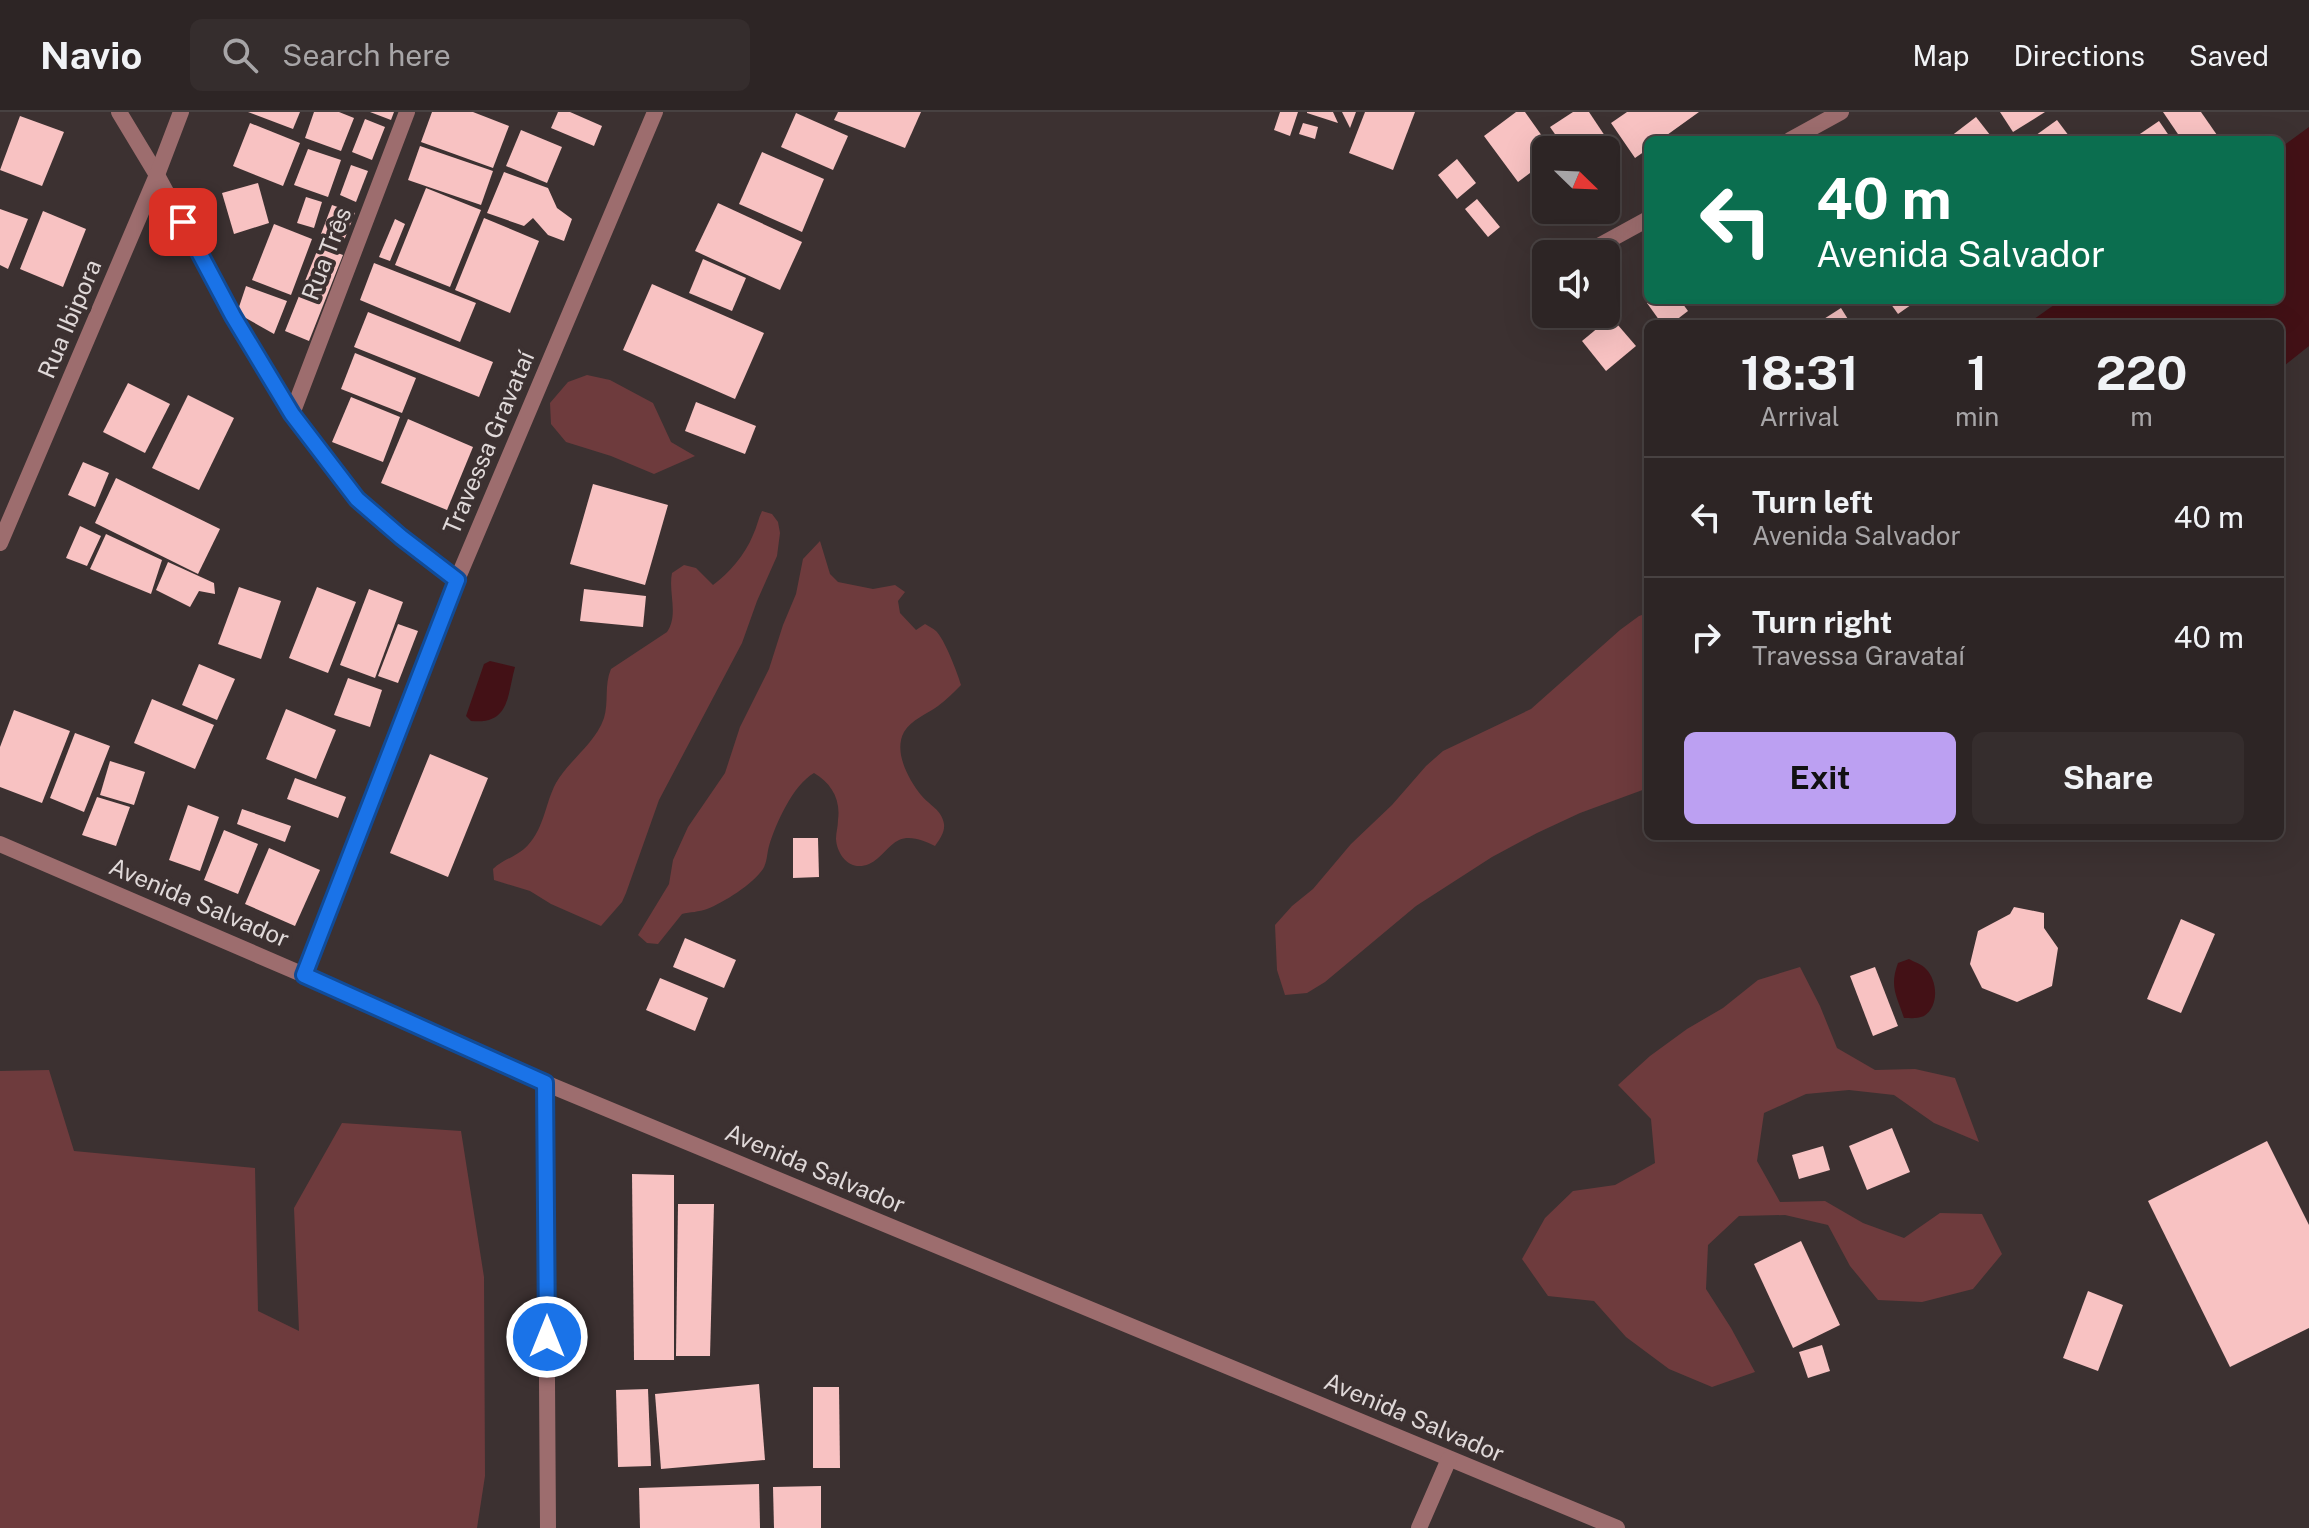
<!DOCTYPE html>
<html lang="en">
<head>
<meta charset="utf-8">
<style>
	:root { --surface:#2d2525; --page:#352d2d; --text:#f1f3f6; --muted:#a7a5a7; --line:#484242; --accent:#bca0f2 }
	body { margin:0; font-family:"Public Sans",sans-serif; background:var(--page); color:var(--text); height:100vh; display:flex; flex-direction:column; font-size:30px; white-space:nowrap }
	* { box-sizing:border-box; margin:0 }
	p { font-size:26px; color:var(--muted) }
	.icon { flex:none; width:44px; height:44px; fill:none; stroke:currentColor; stroke-width:2; stroke-linecap:round; stroke-linejoin:round }
	.map { position:relative; flex:1; overflow:hidden }
	.drawer { position:absolute; left:1644px; top:208px; width:640px; height:520px; display:flex; flex-direction:column; background:var(--surface); border-radius:12px; box-shadow:0 8px 32px #0002,0 0 0 2px var(--line) }
	.drawer>* { flex:none }
	.top-card { position:absolute; left:1644px; top:24px; width:640px; height:168px; border-radius:12px; box-shadow:0 8px 32px #0002,0 0 0 2px var(--line); background:#0b6e4f; color:#fff; overflow:hidden }
	.needle { width:52px; rotate:113deg }
	.fabs { position:absolute; left:1532px; top:24px; display:grid; gap:16px }
	.fabs a { display:grid; place-items:center; width:88px; height:88px; border-radius:12px; background:var(--surface); box-shadow:0 8px 32px #0002,0 0 0 2px var(--line); font-size:40px }
	.pin { position:absolute; display:grid; place-items:center; width:68px; height:68px; color:#fff; margin:-34px; border-radius:16px; box-shadow:0 4px 12px #0006 }
	.me { position:absolute; width:88px; margin:-44px; rotate:0deg; stroke-linejoin:round; filter:drop-shadow(0 0 6px #0008) }
	.turn { display:flex; align-items:center; gap:28px; height:168px; padding:0 40px; font-size:36px }
	.turn .icon { width:104px; height:104px; stroke-width:2.5 }
	.turn b { display:block; font-size:56px; line-height:68px }
	.eta { display:flex; justify-content:space-evenly; align-items:center; height:136px; text-align:center }
	.eta b { font-size:48px; font-weight:700; line-height:56px }
	.button { display:flex; gap:16px; margin-top:auto; padding:16px 40px }
	.button a { flex:1; height:92px; border-radius:12px; background:var(--accent); color:#111; font-size:32px; font-weight:700; line-height:92px; text-align:center }
	.button a+a { background:var(--page); color:var(--text) }
	ul { padding:0; list-style:none }
	li { display:flex; align-items:center; gap:24px; height:120px; padding:0 40px; border-top:2px solid var(--line) }
	li div { flex:1 }
	li b { display:block; font-size:30px }
	li em { font-style:normal }
	header { display:flex; align-items:center; gap:48px; box-sizing:border-box; height:112px; padding:0 40px; background:var(--surface); border-bottom:2px solid var(--line) }
	header strong { font-size:38px }
	nav { display:flex; gap:44px; margin-inline-start:auto; font-size:28px }
	.search { width:560px; height:72px; background:var(--page); display:flex; align-items:center; gap:20px; box-sizing:border-box; padding:0 28px; border-radius:12px; color:var(--muted); font-size:30px }
	.map>svg:first-child { display:block }
</style>
</head>
<body>
<header>
<strong>Navio</strong>
<div class="search"><svg class="icon" aria-label="search" viewBox="0 0 24 24"><circle cx="10" cy="10" r="6"/><path d="M15 15l6 6"/></svg>Search here</div>
<nav><a>Map</a><a>Directions</a><a>Saved</a></nav>
</header>
<div class="map">
<svg width="2309" height="1416" viewBox="0 0 2309 1416">
	<rect width="100%" height="100%" fill="#3c3131"/>
	<g fill="#6e3b3d">
		<polygon points="587,263 610,268 653,291 671,330 695,344 654,362 611,344 566,330 551,312 550,291 568,270"/>
		<path d="M762,399L772,402L778,410L780,421L777,444L757,489L742,531L659,688L626,781L622,790L601,814L551,792L530,779L494,768L493,757C502,748 515,745 524,737C544,720 545,691 556,671C569,648 595,632 604,606C609,590 604,573 611,557L667,520C679,502 668,481 672,461L684,453L696,456L713,473C729,461 745,443 753,423C757,415 758,407 762,399Z"/>
		<path d="M820,429L830,462L838,470L873,477L895,473L905,480L898,489L900,501L916,518L925,512C928,514 933,516 936,519C944,526 958,562 961,573C954,580 946,588 938,594C927,602 911,608 904,620C893,640 909,668 921,683C929,693 942,698 944,712C945,720 940,727 935,734C924,729 911,723 899,728C888,733 881,747 869,752C850,760 837,743 836,727C836,720 838,715 838,708C841,687 831,671 814,661C793,673 776,711 769,734C767,741 767,751 763,757C753,772 723,791 707,797C699,800 690,800 682,802L658,832L647,831L638,823L669,772L673,748L688,715L725,661L740,615L769,557L783,513L796,482L803,447Z"/>
		<polygon points="1648,501 1648,676 1580,701 1537,721 1492,745 1416,794 1325,870 1307,881 1285,883 1277,858 1275,813 1292,794 1313,777 1351,732 1392,693 1426,654 1443,639 1531,597 1620,518 1639,504"/>
		<polygon points="1800,855 1820,894 1837,936 1875,958 1915,957 1955,966 1979,1030 1934,1011 1894,983 1849,978 1806,982 1764,1001 1757,1049 1780,1090 1825,1089 1863,1111 1904,1126 1940,1101 1982,1102 2002,1142 1973,1177 1922,1190 1878,1188 1850,1154 1828,1113 1785,1103 1739,1104 1708,1133 1706,1177 1731,1216 1755,1260 1712,1275 1669,1257 1626,1225 1594,1189 1548,1184 1522,1147 1545,1106 1573,1079 1615,1073 1655,1051 1651,1007 1618,973 1650,944 1687,917 1723,896 1758,868"/>
		<polygon points="49,958 74,1039 255,1056 258,1199 299,1219 294,1096 342,1011 461,1019 484,1165 485,1364 477,1416 0,1416 0,959"/>
	</g>
	<g fill="#431116">
		<polygon points="2309,15 2309,234 2280,257 2280,212 2027,212 2061,188 2280,188 2280,36"/>
		<path d="M490,549L515,555C507,584 510,613 471,609L466,604L484,552Z"/>
		<path d="M1909,847C1914,850 1922,852 1926,857C1938,869 1939,895 1924,904C1917,907 1911,906 1904,906C1897,884 1889,875 1898,851Z"/>
	</g>
	<g fill="#f8c2c2">
		<polygon points="248,0 300,0 293,17"/>
		<polygon points="314,0 339,0 354,6 341,39 305,26"/>
		<polygon points="370,0 394,0 391,8"/>
		<polygon points="432,0 473,0 509,14 493,56 421,30"/>
		<polygon points="558,0 570,0 602,14 594,34 551,16"/>
		<polygon points="838,0 921,0 905,36 834,8"/>
		<polygon points="1280,0 1298,0 1290,24 1274,18"/>
		<polygon points="1307,0 1333,0 1338,11 1307,1"/>
		<polygon points="1342,0 1356,0 1350,16"/>
		<polygon points="1365,0 1415,0 1393,58 1349,41"/>
		<polygon points="1516,0 1525,0 1552,38 1546,38 1546,49 1518,70 1484,24"/>
		<polygon points="1573,0 1589,0 1609,30 1597,38 1566,38 1550,15"/>
		<polygon points="1627,0 1699,0 1660,28 1648,28 1648,37 1635,46 1611,11"/>
		<polygon points="2000,0 2045,0 2013,20"/>
		<polygon points="2163,0 2201,0 2217,23 2209,28 2182,28"/>
		<polygon points="796,1 848,24 833,58 781,35"/>
		<polygon points="20,4 64,20 42,74 0,58"/>
		<polygon points="1976,5 1994,28 1946,28"/>
		<polygon points="365,7 385,15 372,48 352,40"/>
		<polygon points="2057,8 2069,24 2063,28 2034,28 2032,26"/>
		<polygon points="2159,9 2172,28 2140,28 2137,24"/>
		<polygon points="250,11 300,31 283,74 233,54"/>
		<polygon points="1303,11 1318,15 1315,27 1299,22"/>
		<polygon points="521,18 562,35 547,71 506,54"/>
		<polygon points="420,34 493,59 481,93 408,68"/>
		<polygon points="308,37 341,48 328,85 294,73"/>
		<polygon points="762,40 824,67 802,120 739,92"/>
		<polygon points="1457,47 1476,71 1457,87 1438,63"/>
		<polygon points="351,53 368,59 356,90 340,83"/>
		<polygon points="504,60 548,76 557,96 572,107 564,129 548,123 533,106 524,114 487,101"/>
		<polygon points="258,71 269,111 234,122 222,81"/>
		<polygon points="426,76 481,98 450,175 395,153"/>
		<polygon points="306,85 322,90 314,116 297,111"/>
		<polygon points="1477,87 1500,115 1488,125 1465,97"/>
		<polygon points="718,91 802,130 780,178 695,139"/>
		<polygon points="332,93 355,101 343,131 321,122"/>
		<polygon points="0,97 28,107 8,157 0,153"/>
		<polygon points="43,99 86,117 63,175 20,157"/>
		<polygon points="484,106 539,129 510,201 455,178"/>
		<polygon points="395,107 405,112 390,149 379,145"/>
		<polygon points="274,112 312,127 291,183 252,168"/>
		<polygon points="319,134 343,143 309,229 285,219"/>
		<polygon points="703,147 746,166 732,199 689,181"/>
		<polygon points="374,151 476,191 460,230 360,188"/>
		<polygon points="652,172 764,221 735,287 623,238"/>
		<polygon points="246,174 287,189 274,222 237,201"/>
		<polygon points="1651,188 1680,188 1688,199 1671,212 1662,212 1647,191"/>
		<polygon points="1888,188 1918,188 1898,202"/>
		<polygon points="1841,196 1851,212 1816,212"/>
		<polygon points="368,200 493,250 479,285 354,235"/>
		<polygon points="1611,205 1636,234 1606,259 1582,229"/>
		<polygon points="355,241 416,266 402,301 341,277"/>
		<polygon points="128,271 170,292 145,341 103,320"/>
		<polygon points="188,283 234,306 199,378 152,356"/>
		<polygon points="351,285 400,305 383,350 332,330"/>
		<polygon points="696,290 756,314 745,342 685,319"/>
		<polygon points="408,307 473,335 447,398 381,371"/>
		<polygon points="83,350 109,361 95,395 68,383"/>
		<polygon points="116,366 220,417 198,462 95,411"/>
		<polygon points="593,372 668,393 645,473 570,452"/>
		<polygon points="80,414 101,424 87,454 66,446"/>
		<polygon points="106,422 162,448 151,482 90,457"/>
		<polygon points="168,450 214,471 215,482 199,479 190,495 156,478"/>
		<polygon points="239,475 281,489 261,547 218,532"/>
		<polygon points="317,475 356,490 328,561 289,546"/>
		<polygon points="369,477 403,490 375,566 340,553"/>
		<polygon points="584,477 646,484 643,515 580,509"/>
		<polygon points="398,512 418,519 398,571 378,564"/>
		<polygon points="199,552 235,567 217,608 182,593"/>
		<polygon points="348,566 382,578 370,615 334,603"/>
		<polygon points="152,587 214,613 195,657 134,631"/>
		<polygon points="286,597 336,618 316,667 266,647"/>
		<polygon points="14,598 70,619 42,691 0,675 0,635"/>
		<polygon points="75,621 110,634 84,700 50,686"/>
		<polygon points="430,642 488,666 448,765 390,741"/>
		<polygon points="110,649 145,660 134,693 100,683"/>
		<polygon points="295,666 346,685 338,706 287,687"/>
		<polygon points="97,685 130,695 116,734 82,723"/>
		<polygon points="188,693 219,705 200,759 169,748"/>
		<polygon points="242,697 291,714 285,730 237,712"/>
		<polygon points="224,718 258,732 238,782 204,768"/>
		<polygon points="793,726 818,726 819,765 793,766"/>
		<polygon points="269,736 320,758 295,814 245,792"/>
		<polygon points="2014,795 2044,801 2044,816 2058,836 2052,874 2017,890 1982,876 1970,852 1978,819 2010,802"/>
		<polygon points="2181,807 2215,822 2181,901 2147,887"/>
		<polygon points="685,826 736,848 724,876 673,855"/>
		<polygon points="1875,855 1898,914 1873,924 1850,864"/>
		<polygon points="660,866 708,886 695,919 646,898"/>
		<polygon points="1892,1016 1910,1060 1867,1078 1849,1034"/>
		<polygon points="2267,1029 2309,1113 2309,1216 2230,1255 2148,1089"/>
		<polygon points="1823,1034 1830,1058 1799,1067 1792,1043"/>
		<polygon points="632,1062 674,1063 674,1248 634,1248"/>
		<polygon points="678,1092 714,1092 710,1244 676,1244"/>
		<polygon points="1801,1129 1840,1213 1793,1236 1754,1152"/>
		<polygon points="2088,1179 2123,1193 2098,1259 2063,1246"/>
		<polygon points="1822,1233 1830,1259 1808,1266 1799,1240"/>
		<polygon points="759,1272 765,1348 661,1357 655,1282"/>
		<polygon points="813,1275 839,1275 840,1356 813,1356"/>
		<polygon points="648,1277 651,1354 618,1355 616,1278"/>
		<polygon points="759,1372 760,1416 640,1416 639,1376"/>
		<polygon points="821,1374 821,1416 774,1416 773,1375"/>
	</g>
	<g fill="none" stroke-linecap="round" stroke-linejoin="round">
		<g stroke="#9d6d6e" stroke-width="16">
			<polyline points="119,0 157,63 233,204 292,302 357,387 401,425 457,468"/>
			<polyline points="1790,28 1841,0"/>
			<polyline points="1584,142 1648,107"/>
			<polyline points="292,302 407,0"/>
			<polyline points="0,431 157,63 181,0"/>
			<polyline points="0,732 304,863 545,971 1617,1416"/>
			<polyline points="304,863 457,468 655,0"/>
			<polyline points="545,971 548,1416"/>
			<polyline points="1419,1416 1449,1347"/>
		</g>
	</g>
	<g fill="none" stroke-linecap="round" stroke-linejoin="round">
		<g stroke="#114b97" stroke-width="20">
			<polyline id="route" points="183,110 233,204 292,302 357,387 401,425 457,468 304,863 545,971 547,1225"/>
		</g>
		<use href="#route" stroke="#1a73e8" stroke-width="14"/>
	</g>
	<g text-anchor="middle" stroke-width="8" stroke-linejoin="round" paint-order="stroke">
		<g font-size="24" fill="#e0d9d9" stroke="#3c3131">
			<text transform="translate(327 142) rotate(-69)" y="8">Rua Três</text>
			<text transform="translate(70 207) rotate(-67)" y="8">Rua Ibipora</text>
			<text transform="translate(489 331) rotate(-67)" y="8">Travessa Gravataí</text>
			<text transform="translate(199 791) rotate(23)" y="8">Avenida Salvador</text>
			<text transform="translate(815 1057) rotate(23)" y="8">Avenida Salvador</text>
			<text transform="translate(1414 1306) rotate(23)" y="8">Avenida Salvador</text>
		</g>
	</g>
</svg>
<div class="fabs">
<a><svg class="needle" viewBox="-14 -14 28 28"><path d="M0-13l5 13h-10z" fill="#e53935"/><path d="M0 13l5-13h-10z" fill="#a7a5a7"/></svg></a>
<a><svg class="icon" aria-label="sound" viewBox="0 0 24 24"><path d="M4 9h4l5-4v14l-5-4H4zM17 9q2 3 0 6"/></svg></a>
</div>
<div class="pin" style="left:183px;top:110px;background:#d93025"><svg class="icon" aria-label="arrive" viewBox="0 0 24 24"><path d="M6 21V4h12l-3 4 3 4H6"/></svg></div>
<svg class="me" style="left:547px;top:1225px" viewBox="-20 -20 40 40"><circle r="17" fill="#1a73e8" stroke="#fff" stroke-width="3"/><path d="M0-11L8 9 0 5-8 9z" fill="#fff"/></svg>
<div class="top-card">
<div class="turn"><svg class="icon" aria-label="left" viewBox="0 0 24 24"><path d="M17 20v-9H6M10 6l-5 5 5 5"/></svg><div><b>40 m</b>Avenida Salvador</div></div>
</div>
<section class="drawer">
<div class="eta">
<div><b>18:31</b><p>Arrival</p></div>
<div><b>1</b><p>min</p></div>
<div><b>220</b><p>m</p></div>
</div>
<ul>
<li><svg class="icon" aria-label="left" viewBox="0 0 24 24"><path d="M17 20v-9H6M10 6l-5 5 5 5"/></svg><div><b>Turn left</b><p>Avenida Salvador</p></div><em>40 m</em></li>
<li><svg class="icon" aria-label="right" viewBox="0 0 24 24"><path d="M7 20v-9h11M14 6l5 5-5 5"/></svg><div><b>Turn right</b><p>Travessa Gravataí</p></div><em>40 m</em></li>
</ul>
<div class="button"><a>Exit</a><a>Share</a></div>
</section>
</div>
</body>
</html>
